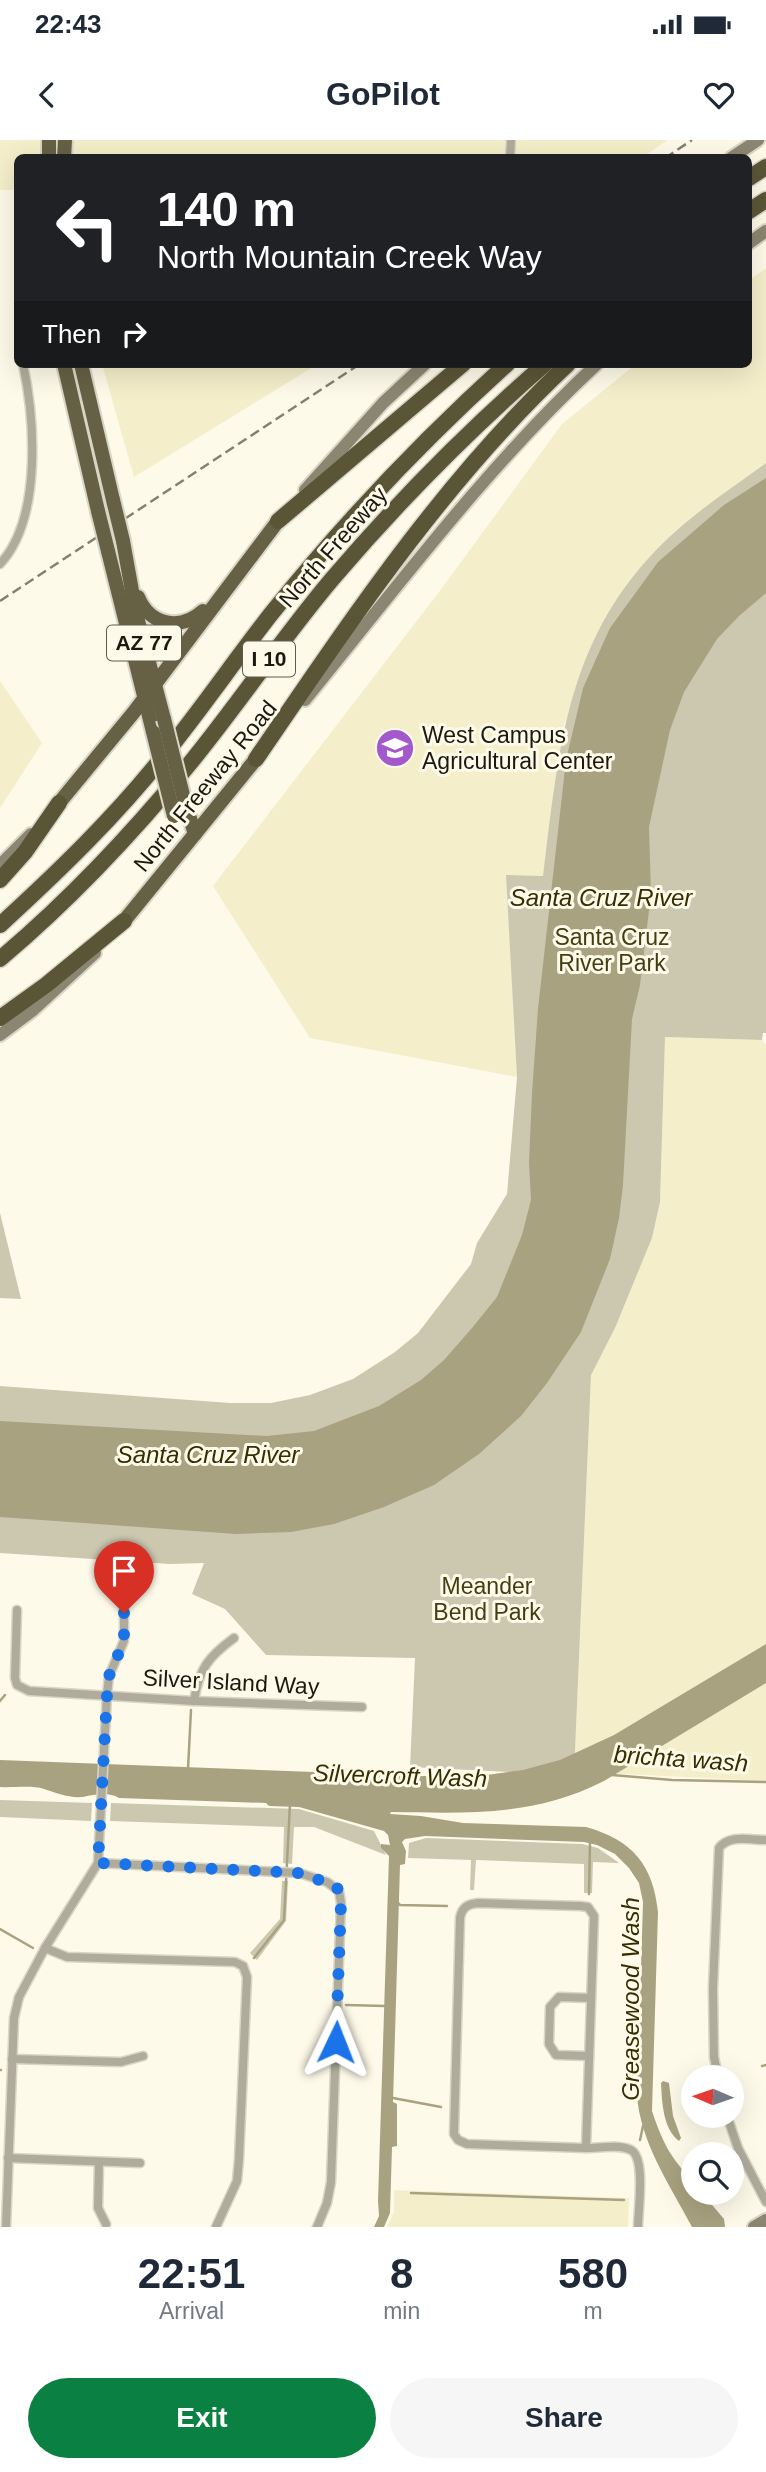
<!DOCTYPE html>
<html lang="en">
<head>
<meta charset="utf-8">
<style>
	:root { --surface:#fff; --page:#f6f6f7; --text:#1f2937; --muted:#747a83; --accent:#0b8043 }
	body { margin:0; font-family:Arial,sans-serif; background:var(--page); color:var(--text); height:100vh; display:flex; flex-direction:column; font-size:26px; white-space:nowrap }
	* { box-sizing:border-box; margin:0 }
	p { font-size:23px; color:var(--muted) }
	.icon { flex:none; width:38px; height:38px; fill:none; stroke:currentColor; stroke-width:2; stroke-linecap:round; stroke-linejoin:round }
	.map { position:relative; height:2087px; overflow:hidden }
	.sheet { display:flex; flex-direction:column; background:var(--surface); flex:1 }
	.sheet>* { flex:none }
	.top-card { position:absolute; left:14px; top:14px; width:738px; height:214px; border-radius:10px; box-shadow:0 7px 28px #0002; background:#202124; color:#fff; overflow:hidden }
	.needle { width:46px; rotate:272deg }
	.controls { position:absolute; left:681px; top:1925px; display:grid; gap:14px }
	.controls a { display:grid; place-items:center; width:63px; height:63px; border-radius:50%; background:var(--surface); box-shadow:0 7px 28px #0002; font-size:35px }
	.pin { position:absolute; display:grid; place-items:center; width:60px; height:60px; color:#fff; margin:-72px -30px; border-radius:50% 50% 50% 0; rotate:-45deg; box-shadow:0 0 7px #0007 }
	.pin .icon { rotate:45deg }
	.me { position:absolute; width:77px; margin:-38px; rotate:2deg; stroke-linejoin:round; filter:drop-shadow(0 0 5px #0008) }
	.turn { display:flex; align-items:center; gap:24px; height:147px; padding:0 28px; font-size:32px }
	.turn .icon { width:91px; height:91px; stroke-width:2.5 }
	.turn b { display:block; font-size:49px; line-height:60px }
	.then { display:flex; align-items:center; height:66px; padding:0 28px; background:#0003; gap:14px; font-size:26px }
	.eta { display:flex; justify-content:space-evenly; align-items:center; height:119px; text-align:center }
	.eta b { font-size:42px; font-weight:800; line-height:49px }
	.action { display:flex; gap:14px; margin-top:auto; padding:14px 28px }
	.action a { flex:1; height:80px; border-radius:42px; background:var(--accent); color:#fff; font-size:28px; font-weight:800; line-height:80px; text-align:center }
	.action a+a { background:var(--page); color:var(--text) }
	.status { display:flex; justify-content:space-between; align-items:center; height:49px; padding:0 35px; background:var(--surface); direction:ltr }
	.status svg { height:19px; fill:currentColor }
	header { display:flex; justify-content:space-between; align-items:center; height:91px; padding:0 28px; background:var(--surface); font-size:32px; font-weight:800 }
	.map>svg:first-child { display:block }
</style>
</head>
<body>
<div class="status"><b>22:43</b><svg viewBox="0 0 49 12"><path d="M0 12V9h3v3zM5 12V6h3v6zM10 12V3h3v9zM15 12V0h3v12zM26 1h20v11H26zM47 4h2v5h-2z"/></svg></div>
<header><svg class="icon" aria-label="back" viewBox="0 0 24 24"><path d="M15 5l-7 7 7 7"/></svg>GoPilot<svg class="icon" aria-label="heart" viewBox="0 0 24 24"><path d="M12 20l-8-8c-3-5 5-10 8-4 3-6 11-1 8 4z"/></svg></header>
<div class="map">
<svg width="766" height="2087" viewBox="0 0 766 2087">
	<rect width="100%" height="100%" fill="#fefae9"/>
	<g fill="#f5eeca">
		<polygon points="0,0 668,0 641,18 18,18 17,50 0,50"/>
		<polygon points="766,128 766,323 684,384 564,584 543,736 507,735 517,937 310,898 213,746 442,448 562,284 636,224 749,224 749,140"/>
		<polygon points="102,224 318,224 134,337"/>
		<polygon points="0,541 42,603 0,668"/>
		<polygon points="665,897 762,900 766,905 766,1641 624,1634 574,1635 591,1234 615,1188 652,1098 660,1062"/>
		<polygon points="394,2050 629,2058 628,2087 387,2087 394,2072"/>
	</g>
	<g fill="#ccc7af">
		<path d="M766,323V893H763L762,900L665,897L660,1062L652,1098L615,1188L591,1235L574,1635L410,1627L415,1518L266,1515L225,1469L192,1454L204,1423L170,1424L0,1413V1246L230,1263H271L310,1255L353,1239L395,1212L418,1193L471,1124L477,1103L507,1054L517,937L506,735L543,736C560,596 569,482 684,384C710,362 739,343 766,323Z"/>
		<polygon points="0,1073 21,1159 0,1158"/>
		<polygon points="0,1660 92,1663 91,1681 0,1677"/>
		<polygon points="111,1663 299,1669 374,1691 386,1715 314,1687 294,1687 292,1724 283,1723 284,1687 110,1681"/>
		<polygon points="426,1698 582,1704 598,1708 619,1723 593,1722 592,1753 584,1753 584,1724 476,1720 474,1750 470,1750 471,1720 408,1718 409,1703"/>
		<polygon points="282,1741 288,1741 286,1781 257,1820 250,1813 280,1779"/>
	</g>
	<g fill="#a9a281">
		<polygon points="766,338 766,453 739,476 717,499 684,552 670,590 649,687 651,754 640,845 632,879 623,1045 619,1078 610,1119 581,1192 547,1243 521,1276 479,1314 434,1345 384,1367 334,1384 291,1392 236,1394 0,1377 0,1281 267,1296 314,1291 379,1266 421,1240 444,1220 472,1188 497,1157 522,1095 531,1060 529,1023 532,953 538,869 566,620 583,548 610,488 658,422 724,365"/>
		<path d="M766,1504V1543L604,1641C533,1677 468,1673 391,1672L390,1674L421,1676L463,1683L586,1687C632,1700 653,1724 658,1772L652,1971C663,2004 670,2016 693,2042V2053H702L724,2079L725,2087H692C670,2045 641,2004 637,1956L643,1762L639,1743L629,1728L615,1714L597,1705L584,1702L425,1696L405,1699L402,1702L406,1711L405,1724L400,1725L393,1962L397,1964V2006L392,2007L390,2073L384,2087H374L379,2076L378,2061L389,1716L381,1708V1704L390,1705L388,1695L384,1691L299,1667L269,1666L266,1663L119,1658C109,1652 98,1654 87,1656C74,1660 56,1653 44,1649C32,1645 13,1648 0,1647V1620L419,1636H479L523,1630L560,1620L614,1595Z"/>
		<path d="M663,1941L669,1943L673,1976L681,1998L679,2001C663,1989 662,1962 661,1943Z"/>
	</g>
	<g fill="none" stroke-linecap="round" stroke-linejoin="round">
		<g stroke="#a9a281" stroke-width="2.5">
			<polyline points="0,1561 5,1555"/>
			<polyline points="188,1629 191,1570"/>
			<polyline points="612,1635 672,1640 766,1642"/>
			<polyline points="589,1754 590,1702"/>
			<polyline points="398,1763 400,1765 447,1766"/>
			<polyline points="0,1789 33,1808"/>
			<polyline points="254,1818 284,1780 290,1664"/>
			<polyline points="346,1865 385,1866"/>
			<polyline points="762,1926 766,1925"/>
			<polyline points="0,1930 1,1930"/>
			<polyline points="393,1958 441,1967"/>
			<polyline points="640,2000 643,1986"/>
			<polyline points="411,2053 624,2060"/>
		</g>
		<g stroke="#dad6c6" stroke-width="11">
			<g id="minor">
				<polyline points="510,18 511,0"/>
				<path d="M0,424C42,379 35,280 23,224"/>
				<polyline points="17,1470 15,1538 17,1545 29,1551 194,1561 362,1567"/>
				<path d="M194,1561C199,1529 208,1517 234,1498"/>
				<polyline points="98,1723 299,1733 327,1742 339,1751 341,1763 331,2042 327,2063 317,2087"/>
				<path d="M478,1763L580,1766L588,1767L594,1776L586,2008L467,2004L458,2000L454,1994L460,1778C462,1767 468,1764 478,1763Z"/>
				<polyline points="45,1808 67,1817 235,1822 243,1826"/>
				<polyline points="589,1916 556,1915 549,1904 550,1867 559,1857 591,1858"/>
				<polyline points="12,1919 121,1922 143,1916"/>
				<path d="M718,1937L714,1917L713,1848L719,1708C729,1694 751,1700 766,1700"/>
				<polyline points="727,1976 738,2008 766,2062"/>
				<path d="M586,2008C599,2008 619,2004 631,2010C646,2018 638,2071 638,2087"/>
				<polyline points="8,2018 140,2023"/>
				<polyline points="99,2022 98,2068 106,2084"/>
				<polyline points="6,2087 14,1878 19,1857 45,1808 98,1723 107,1555 109,1536 124,1501 124,1473"/>
				<polyline points="216,2087 237,2041 239,2019 247,1837 243,1826"/>
			</g>
		</g>
		<g stroke="#dad6c6" stroke-width="16">
			<g id="secondary">
				<polyline points="731,18 758,0"/>
				<polyline points="749,103 766,91"/>
				<polyline points="305,350 383,263 425,224"/>
				<path d="M305,560C398,446 489,324 597,224"/>
				<polyline points="0,725 31,694"/>
				<polyline points="0,895 32,871 95,813"/>
				<polyline points="754,2087 766,2080"/>
			</g>
		</g>
		<g stroke="#dad6c6" stroke-width="18">
			<g id="trunk">
				<polyline points="49,18 49,0"/>
				<polyline points="64,18 65,0"/>
				<polyline points="64,224 98,371"/>
				<polyline points="81,224 113,360"/>
				<polyline points="123,401 136,473 164,579"/>
				<polyline points="108,411 153,592"/>
				<path d="M138,457C150,486 181,491 203,471"/>
				<polyline points="59,663 134,572 278,381"/>
				<polyline points="185,663 195,694"/>
				<polyline points="124,781 256,619"/>
			</g>
		</g>
		<g stroke="#dad6c6" stroke-width="19">
			<g id="motorway">
				<polyline points="749,38 766,27"/>
				<polyline points="749,71 766,60"/>
				<polyline points="278,381 463,224"/>
				<path d="M256,619C351,480 444,340 568,224"/>
				<polyline points="0,740 25,712 59,663"/>
				<path d="M0,785C59,731 116,676 165,614C202,568 235,520 271,474C343,384 422,301 507,224"/>
				<path d="M0,819C70,760 133,693 191,622C240,562 283,497 333,438C398,362 469,290 545,224"/>
				<polyline points="0,878 46,845 124,781"/>
			</g>
		</g>
		<use href="#minor" stroke="#afac9d" stroke-width="8"/>
		<use href="#secondary" stroke="#8b8671" stroke-width="12"/>
		<use href="#trunk" stroke="#666044" stroke-width="14"/>
		<use href="#motorway" stroke="#5b5537" stroke-width="16"/>
		<g stroke="#838073" stroke-width="2.5" stroke-dasharray="10 5" stroke-linecap="butt">
			<polyline points="665,18 692,0"/>
			<polyline points="0,461 360,224"/>
		</g>
		<g stroke="#dad6c6" stroke-width="18" stroke-linecap="butt">
			<g id="trunk-bridge">
				<polyline points="113,360 123,401"/>
				<polyline points="98,371 108,411"/>
				<polyline points="164,579 185,663"/>
				<polyline points="153,592 174,676"/>
			</g>
		</g>
		<use href="#trunk-bridge" stroke="#666044" stroke-width="14"/>
	</g>
	<g fill="none" stroke-linecap="round" stroke-linejoin="round">
		<polyline stroke="#1a73e8" stroke-width="12" stroke-dasharray="0 21.6" points="124,1473 124,1501 109,1536 107,1555 98,1723 299,1733 336,1746 341,1755 341,1763 336,1902"/>
	</g>
	<defs>
		<g id="university-disc" transform="scale(2.0125)"><circle r="9.5" fill="#a358cb" stroke="#fefae9"/><path d="M0-5L7-2L0 1L-7-2ZM-4 1L0 2.5L4 1V4Q0 6-4 4Z" fill="#fff"/></g>
	</defs>
	<g fill-rule="evenodd">
		<use href="#university-disc" x="395" y="608"/>
	</g>
	<g text-anchor="middle" stroke-width="6" stroke-linejoin="round" paint-order="stroke">
		<g fill="#fefae9" stroke="#5f5c50" stroke-width="2">
			<rect x="107" y="485.5" width="74" height="35" rx="5"/>
			<rect x="243" y="501.5" width="52" height="35" rx="5"/>
		</g>
		<g font-size="21" font-weight="bold" fill="#1b190f">
			<text x="144" y="510">AZ 77</text>
			<text x="269" y="526">I 10</text>
		</g>
		<g font-size="23" fill="#1b190f" stroke="#fefae9">
			<text transform="translate(333 407) rotate(-49)" y="8">North Freeway</text>
			<text transform="translate(205 646) rotate(-51)" y="8">North Freeway Road</text>
			<text transform="translate(231 1542) rotate(3)" y="8">Silver Island Way</text>
		</g>
		<g font-size="23" fill="#1b190f" stroke="#fefae9" text-anchor="start">
			<text x="422" y="603">West Campus<tspan x="422" dy="26">Agricultural Center</tspan></text>
		</g>
		<g font-size="23" fill="#453c11" stroke="#fefae9">
			<text x="612" y="805">Santa Cruz<tspan x="612" dy="26">River Park</tspan></text>
			<text x="487" y="1454">Meander<tspan x="487" dy="26">Bend Park</tspan></text>
		</g>
		<g font-size="24" font-style="italic" fill="#362d00" stroke="#fefae9">
			<text x="601" y="766">Santa Cruz River</text>
			<text x="208" y="1323">Santa Cruz River</text>
			<text transform="translate(681 1619) rotate(4)" y="8">brichta wash</text>
			<text transform="translate(400 1636) rotate(2)" y="8">Silvercroft Wash</text>
			<text transform="translate(631 1859) rotate(-90)" y="8">Greasewood Wash</text>
		</g>
	</g>
</svg>
<div class="controls">
<a><svg class="needle" viewBox="-14 -14 28 28"><path d="M0-13l5 13h-10z" fill="#e53935"/><path d="M0 13l5-13h-10z" fill="#747a83"/></svg></a>
<a><svg class="icon" aria-label="search" viewBox="0 0 24 24"><circle cx="10" cy="10" r="6"/><path d="M15 15l6 6"/></svg></a>
</div>
<div class="pin" style="left:124px;top:1473px;background:#d93025"><svg class="icon" aria-label="arrive" viewBox="0 0 24 24"><path d="M6 21V4h12l-3 4 3 4H6"/></svg></div>
<svg class="me" style="left:336px;top:1902px" viewBox="-20 -20 40 40"><path d="M0-17L14 15 0 8-14 15z" fill="#1a73e8" stroke="#fff" stroke-width="4"/></svg>
<div class="top-card">
<div class="turn"><svg class="icon" aria-label="left" viewBox="0 0 24 24"><path d="M17 20v-9H6M10 6l-5 5 5 5"/></svg><div><b>140 m</b>North Mountain Creek Way</div></div>
<div class="then">Then<svg class="icon" aria-label="right" viewBox="0 0 24 24"><path d="M7 20v-9h11M14 6l5 5-5 5"/></svg></div>
</div>
</div>
<section class="sheet">
<div class="eta">
<div><b>22:51</b><p>Arrival</p></div>
<div><b>8</b><p>min</p></div>
<div><b>580</b><p>m</p></div>
</div>
<div class="action"><a>Exit</a><a>Share</a></div>
</section>
</body>
</html>
